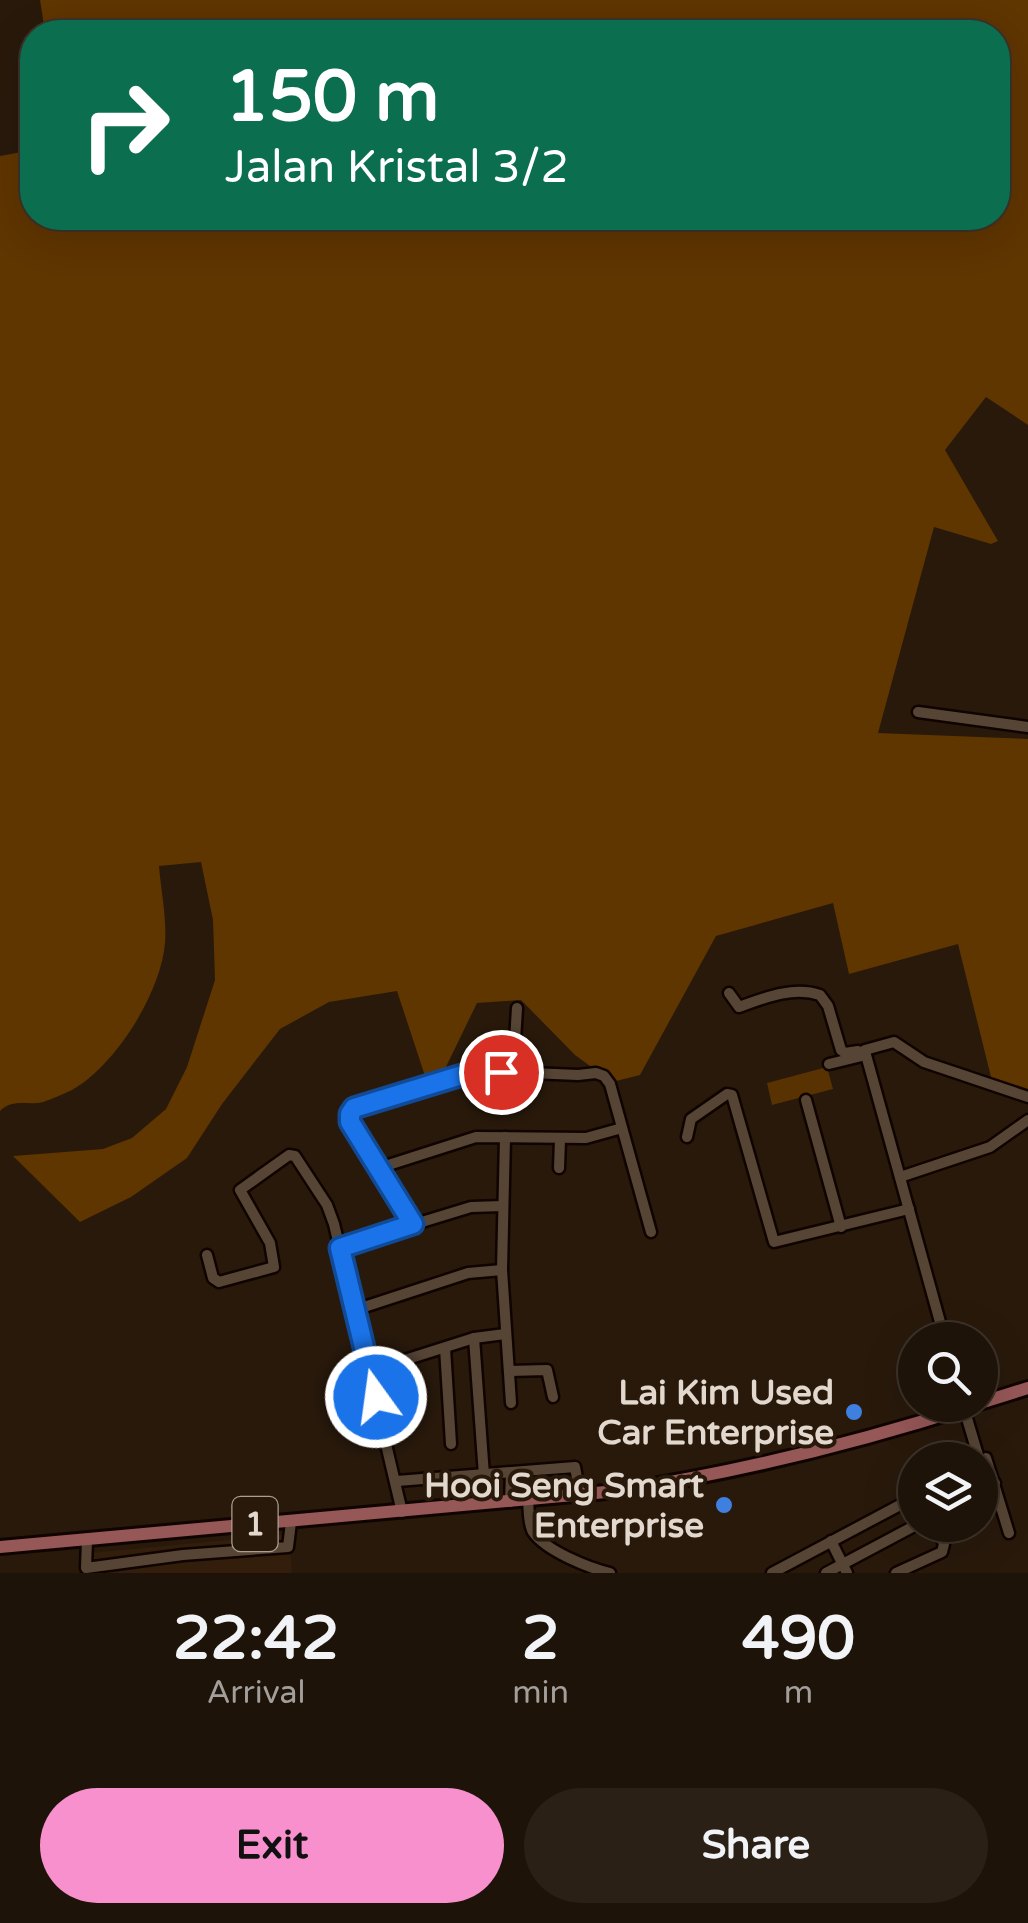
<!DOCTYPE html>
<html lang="en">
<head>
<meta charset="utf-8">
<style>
	:root { --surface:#1e1308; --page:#2b2016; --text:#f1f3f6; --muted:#a19e9c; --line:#3c3229; --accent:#f790cd }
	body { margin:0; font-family:"Varela Round",sans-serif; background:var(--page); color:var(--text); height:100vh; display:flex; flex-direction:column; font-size:38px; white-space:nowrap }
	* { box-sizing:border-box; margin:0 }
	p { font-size:32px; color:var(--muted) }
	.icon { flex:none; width:55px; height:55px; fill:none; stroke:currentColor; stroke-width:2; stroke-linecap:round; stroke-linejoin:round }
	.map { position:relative; height:1573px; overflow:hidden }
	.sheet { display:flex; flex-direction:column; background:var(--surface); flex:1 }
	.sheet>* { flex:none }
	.top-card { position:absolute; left:20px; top:20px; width:990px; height:210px; border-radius:40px; box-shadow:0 10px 40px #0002,0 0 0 2px var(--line); background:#0b6e4f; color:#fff; overflow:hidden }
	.fabs { position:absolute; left:898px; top:1322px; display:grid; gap:20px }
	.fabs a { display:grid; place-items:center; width:100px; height:100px; border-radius:50%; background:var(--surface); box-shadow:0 10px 40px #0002,0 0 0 2px var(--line); font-size:50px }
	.pin { position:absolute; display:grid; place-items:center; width:85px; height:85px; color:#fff; margin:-42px; border:5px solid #fff; border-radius:50%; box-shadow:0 2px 10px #0007 }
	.me { position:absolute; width:110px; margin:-55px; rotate:346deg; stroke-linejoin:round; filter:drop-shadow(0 0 8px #0008) }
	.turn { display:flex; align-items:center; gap:35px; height:210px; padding:0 40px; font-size:45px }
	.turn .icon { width:130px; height:130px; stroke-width:2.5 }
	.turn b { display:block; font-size:70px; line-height:85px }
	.eta { display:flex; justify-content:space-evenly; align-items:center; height:170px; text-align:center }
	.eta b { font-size:60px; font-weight:800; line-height:70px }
	.button { display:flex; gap:20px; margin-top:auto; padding:20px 40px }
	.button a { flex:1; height:115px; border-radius:60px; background:var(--accent); color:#111; font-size:40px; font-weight:800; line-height:115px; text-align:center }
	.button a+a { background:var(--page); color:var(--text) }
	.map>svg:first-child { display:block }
</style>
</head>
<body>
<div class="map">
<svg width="1028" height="1573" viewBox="0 0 1028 1573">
	<rect width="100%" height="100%" fill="#28190b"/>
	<polygon fill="#321e0a" points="289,1534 292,1573 82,1573 80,1554"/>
	<polygon fill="#593201" points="827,1067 833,1089 772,1105 767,1083"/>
	<path fill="#5f3500" d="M40,0H1028V425L986,397L945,450L998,541L991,544L934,527L878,733L1028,739V1093L992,1081L958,944L849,974L833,903L716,936L640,1075L612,1082L575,1055L521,1000L477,1003L443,1073L426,1079L397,991L329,1002L280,1029L222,1104L187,1158L131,1197L80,1222L13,1156L103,1149L132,1138L166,1109L187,1067L215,980L213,920L201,862L159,866C161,891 167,919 165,943C161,993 115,1066 72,1090C63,1094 52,1099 43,1102C27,1106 14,1098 0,1111V156L32,150V218H998V32H45Z"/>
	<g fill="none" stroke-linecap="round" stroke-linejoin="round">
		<g stroke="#100400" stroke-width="15">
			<g id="minor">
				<polyline points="918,712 1028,727"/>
				<path d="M729,993L739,1007C764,998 793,986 820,995L828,1006L841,1050L845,1053L858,1051"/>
				<polyline points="866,1055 945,1340"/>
				<polyline points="829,1064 866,1055 865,1050 894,1042 924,1062 1028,1097"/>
				<polyline points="513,1073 517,1008"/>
				<polyline points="806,1100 841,1227"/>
				<polyline points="505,1137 502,1270 511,1403"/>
				<polyline points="687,1137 691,1119 727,1094 732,1095 774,1242 909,1209"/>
				<polyline points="379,1168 476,1137 586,1138 622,1128"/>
				<polyline points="559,1168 560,1139"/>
				<polyline points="900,1177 990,1147 1028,1120"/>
				<polyline points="413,1224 350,1121 352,1110 462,1075 486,1071 578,1075 596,1073 604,1076 610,1084 651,1232"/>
				<polyline points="340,1247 471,1207 503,1206"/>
				<polyline points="207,1255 213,1278 219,1282 274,1267 270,1243 240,1190 289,1155 295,1156 327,1205 334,1224 402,1512"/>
				<polyline points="355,1310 468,1273 502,1270"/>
				<polyline points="474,1338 484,1475"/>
				<polyline points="445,1348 451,1444"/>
				<polyline points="370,1371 474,1338 505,1334"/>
				<polyline points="509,1371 547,1370 553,1397"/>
				<polyline points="963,1405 980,1462"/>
				<polyline points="986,1458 1009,1533"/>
				<polyline points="397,1481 575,1467 580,1495"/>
				<polyline points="980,1491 995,1483"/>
				<path d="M528,1500C529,1509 528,1524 533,1532C546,1551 589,1568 610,1573"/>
				<polyline points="510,1502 511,1473"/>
				<polyline points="87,1540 86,1568 183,1555 288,1547 291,1522"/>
				<polyline points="831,1541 847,1573"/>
				<polyline points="772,1573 915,1497"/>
				<polyline points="826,1573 916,1525"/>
				<polyline points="896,1573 942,1552 944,1544 936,1525"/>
			</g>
		</g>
		<g stroke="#100400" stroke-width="18">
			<g id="major">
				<polyline points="980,1403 1028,1388"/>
				<path d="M0,1547L617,1491C740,1472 857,1443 975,1405"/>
			</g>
		</g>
		<use href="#minor" stroke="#564535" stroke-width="10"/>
		<use href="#major" stroke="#965757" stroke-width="12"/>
	</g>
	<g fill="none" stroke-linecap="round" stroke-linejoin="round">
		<g stroke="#114b97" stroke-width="25">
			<polyline id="route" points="376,1397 340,1248 413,1224 350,1122 350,1114 354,1108 462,1075 501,1072"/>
		</g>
		<use href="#route" stroke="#1a73e8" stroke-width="18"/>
	</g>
	<g fill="#3f7fe0" stroke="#28190b" stroke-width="4">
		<circle cx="854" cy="1412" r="10"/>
		<circle cx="724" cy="1505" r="10"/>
	</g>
	<g text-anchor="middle" stroke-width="8" stroke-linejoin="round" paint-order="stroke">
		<rect fill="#28190b" stroke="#aa9f94" stroke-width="2.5" x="232.5" y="1497" width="45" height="54" rx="8"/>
		<g font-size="32" font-weight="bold" fill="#e2d8ce">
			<text x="255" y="1535">1</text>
		</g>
		<g font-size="35" font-weight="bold" fill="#e2d8ce" stroke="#28190b" text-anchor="end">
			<text x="834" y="1404">Lai Kim Used<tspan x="834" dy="40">Car Enterprise</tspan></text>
			<text x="704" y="1497">Hooi Seng Smart<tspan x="704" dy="40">Enterprise</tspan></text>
		</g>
	</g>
</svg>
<div class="fabs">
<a><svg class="icon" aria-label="search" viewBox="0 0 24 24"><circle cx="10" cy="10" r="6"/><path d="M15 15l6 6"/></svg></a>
<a><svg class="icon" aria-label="layers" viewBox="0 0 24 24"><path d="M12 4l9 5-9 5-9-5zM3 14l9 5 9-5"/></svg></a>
</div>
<div class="pin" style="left:501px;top:1072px;background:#d93025"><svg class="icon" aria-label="arrive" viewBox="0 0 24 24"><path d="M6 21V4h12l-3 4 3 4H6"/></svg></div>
<svg class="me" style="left:376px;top:1397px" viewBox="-20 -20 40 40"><circle r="17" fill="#1a73e8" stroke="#fff" stroke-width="3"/><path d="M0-11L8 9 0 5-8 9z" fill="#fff"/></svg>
<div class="top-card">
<div class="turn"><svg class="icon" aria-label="right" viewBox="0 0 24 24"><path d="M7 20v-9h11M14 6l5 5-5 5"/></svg><div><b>150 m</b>Jalan Kristal 3/2</div></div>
</div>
</div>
<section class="sheet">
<div class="eta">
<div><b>22:42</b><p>Arrival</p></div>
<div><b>2</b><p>min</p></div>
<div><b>490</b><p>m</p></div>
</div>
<div class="button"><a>Exit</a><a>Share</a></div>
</section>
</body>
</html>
